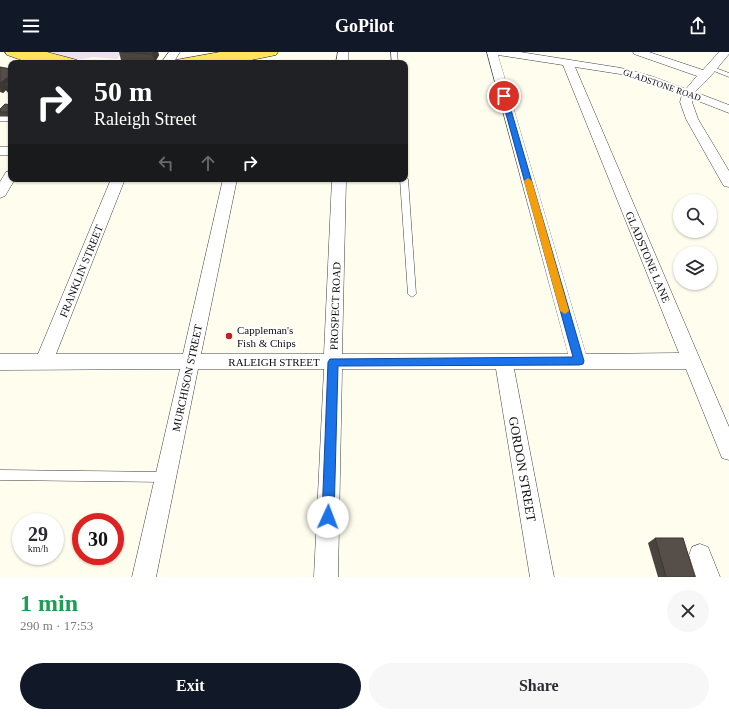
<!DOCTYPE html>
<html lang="en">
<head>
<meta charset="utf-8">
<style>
	:root { --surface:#fff; --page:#f7f7f7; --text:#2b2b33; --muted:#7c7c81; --accent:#111827 }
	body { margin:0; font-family:"Times New Roman",serif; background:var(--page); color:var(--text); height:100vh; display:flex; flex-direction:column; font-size:15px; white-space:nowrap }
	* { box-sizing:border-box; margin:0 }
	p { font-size:13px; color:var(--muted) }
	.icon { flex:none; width:22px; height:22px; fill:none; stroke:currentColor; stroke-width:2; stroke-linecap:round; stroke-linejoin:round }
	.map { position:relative; height:525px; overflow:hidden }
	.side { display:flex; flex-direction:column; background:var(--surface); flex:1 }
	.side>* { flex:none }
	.hud { position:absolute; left:8px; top:8px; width:400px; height:122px; border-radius:8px; box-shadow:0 1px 3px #0004; background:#202124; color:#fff; overflow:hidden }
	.fabs { position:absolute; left:673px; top:142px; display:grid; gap:8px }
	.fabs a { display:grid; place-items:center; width:44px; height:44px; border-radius:50%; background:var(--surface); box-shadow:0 1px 3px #0004; font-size:20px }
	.speed { position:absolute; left:12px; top:461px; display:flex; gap:8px; font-size:20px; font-weight:700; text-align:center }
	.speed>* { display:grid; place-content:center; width:52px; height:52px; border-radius:50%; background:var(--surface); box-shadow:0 1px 3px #0004; line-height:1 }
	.speed small { font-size:10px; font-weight:400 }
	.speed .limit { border:6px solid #d22; background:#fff; color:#111 }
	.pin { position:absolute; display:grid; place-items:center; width:34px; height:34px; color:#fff; margin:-17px; border:2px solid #fff; border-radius:50%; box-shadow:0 1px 4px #0007 }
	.me { position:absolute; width:44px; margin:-22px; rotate:2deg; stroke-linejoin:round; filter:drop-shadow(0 0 3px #0008) }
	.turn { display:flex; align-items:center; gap:14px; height:84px; padding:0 20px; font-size:18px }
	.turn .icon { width:52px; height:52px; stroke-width:2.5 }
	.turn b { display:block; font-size:28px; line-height:34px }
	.lanes { display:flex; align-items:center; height:38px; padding:0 20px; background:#0003; justify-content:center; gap:20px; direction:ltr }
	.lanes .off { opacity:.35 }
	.round { display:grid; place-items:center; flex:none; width:42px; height:42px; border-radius:21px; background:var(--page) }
	.summary { display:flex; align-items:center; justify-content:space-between; height:68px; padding:0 20px }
	h1 { font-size:24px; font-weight:700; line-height:30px; color:#1e9e55 }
	.primary-button { display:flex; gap:8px; margin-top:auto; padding:8px 20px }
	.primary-button a { flex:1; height:46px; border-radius:24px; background:var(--accent); color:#fff; font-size:16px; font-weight:700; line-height:46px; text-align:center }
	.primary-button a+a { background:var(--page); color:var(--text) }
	header { display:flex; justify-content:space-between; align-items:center; height:52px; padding:0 20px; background:var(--accent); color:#fff; font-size:18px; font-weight:700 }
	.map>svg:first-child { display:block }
</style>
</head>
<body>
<header><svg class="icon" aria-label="menu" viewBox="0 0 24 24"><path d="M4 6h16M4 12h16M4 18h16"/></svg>GoPilot<svg class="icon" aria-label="share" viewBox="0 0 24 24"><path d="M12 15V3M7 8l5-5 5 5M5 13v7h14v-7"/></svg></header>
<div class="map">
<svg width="729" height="525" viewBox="0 0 729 525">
	<rect width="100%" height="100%" fill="#fffded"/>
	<polygon fill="#ece1ed" points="42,0 123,0 117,7 93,5 76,8"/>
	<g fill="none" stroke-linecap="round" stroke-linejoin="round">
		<g stroke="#404040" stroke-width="1">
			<g id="lane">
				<polygon points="391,0 397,0 398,11 392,11"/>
				<polygon points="709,15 713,15 729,21 729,25 709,17"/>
				<rect x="0" y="65" width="11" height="4"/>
				<polygon points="405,125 408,127 416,242 412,245 408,242 400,127 405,127"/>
				<polygon points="0,418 166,420 170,421 172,425 170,429 166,430 0,428"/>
			</g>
		</g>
		<g stroke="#404040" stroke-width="1">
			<g id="street">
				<polygon points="169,0 180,0 173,11 161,11"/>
				<polygon points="338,0 348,0 348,11 336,11"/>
				<path d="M487,0H520L621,16L651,24L686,37L697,24L634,2L633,0H649L703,18L719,0H729V2L710,25L695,40L729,53V61L693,47L692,50L698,67L729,119V135L724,134L722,131L686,67L680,50L682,43L643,28L620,22L575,15L729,375V408L722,406L686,317H514L554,525H530L496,317H342L338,525H314L324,317H198L156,525H132L180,317L0,318V302H38L111,127H125L56,302H183L223,127H237L201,302H324L332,127H346L342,302H568ZM498,3L563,13L679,301L586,302Z"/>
				<rect x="0" y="95" width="11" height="8"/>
				<polygon points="11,119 11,127 15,127 5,144 0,146 0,130 6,120"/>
				<polygon points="700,492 708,495 720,525 696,525 689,503 692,495"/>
			</g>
		</g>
		<g stroke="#1e1e1e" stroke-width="1">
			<g id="primary">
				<polygon points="5,0 47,0 77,8 79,11 56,11 50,10 51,11 30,11 7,3"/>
				<polygon points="220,0 278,0 276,3 237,11 226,11 224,8 206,11 174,11 176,8 181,7"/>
			</g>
		</g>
		<use href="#lane" fill="#fff" fill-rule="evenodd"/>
		<use href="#street" fill="#fff" fill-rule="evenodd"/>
		<use href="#primary" fill="#ffe35d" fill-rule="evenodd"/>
	</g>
	<g fill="#4a443f">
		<polygon points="119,0 158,0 159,3 155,10 121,8"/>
		<polygon points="0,15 11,17 11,41 9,42 6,38 3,41 0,40"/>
		<polygon points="11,53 11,64 0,64 0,57"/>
		<polygon points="655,486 695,525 658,525 648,491"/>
	</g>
	<g fill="#3c3733">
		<polygon points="154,0 158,0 159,3 155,10 152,2"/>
		<polygon points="7,26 11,33 9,33 11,36 11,41 9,42 6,38 3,41 0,36 0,31"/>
	</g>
	<g fill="#564f49" stroke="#3c3733">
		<polygon points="121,0 154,0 152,2"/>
		<polygon points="0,15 11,17 11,26 7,26 0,31"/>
		<polygon points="11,28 11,33 9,33 4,34"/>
		<polygon points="5,52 11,53 11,59 10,60 0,60 0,57"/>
		<polygon points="655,486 683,486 695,525 666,525"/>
	</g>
	<polygon fill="#1a73e8" stroke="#114b97" points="504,42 507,44 584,309 583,312 579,313 338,314 334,465 332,469 328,471 324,469 322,465 328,310 330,307 573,305 501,44"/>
	<polygon fill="#f59e0b" points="528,126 532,129 569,259 565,262 560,259 524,129"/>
	<circle fill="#c5211d" stroke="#fff" stroke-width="1.5" cx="229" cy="284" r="4"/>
	<g text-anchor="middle" stroke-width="4" stroke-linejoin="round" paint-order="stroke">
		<g font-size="9" fill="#0d0d0d" stroke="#fff">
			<text transform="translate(662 33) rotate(19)" y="3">GLADSTONE ROAD</text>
		</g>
		<g font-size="11" fill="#0d0d0d" stroke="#fff">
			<text transform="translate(648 205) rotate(67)" y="4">GLADSTONE LANE</text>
			<text transform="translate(81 219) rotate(-68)" y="4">FRANKLIN STREET</text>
			<text transform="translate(335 254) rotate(-88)" y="4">PROSPECT ROAD</text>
			<text x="274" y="314">RALEIGH STREET</text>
			<text transform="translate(187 326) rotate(-78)" y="4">MURCHISON STREET</text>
		</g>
		<g font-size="11" fill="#0d0d0d" stroke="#fff" text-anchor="start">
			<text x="237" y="282">Cappleman's<tspan x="237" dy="13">Fish &amp; Chips</tspan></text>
		</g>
		<g font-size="13" fill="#0d0d0d" stroke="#fff">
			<text transform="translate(523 417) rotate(80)" y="5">GORDON STREET</text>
		</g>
	</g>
</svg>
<div class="fabs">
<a><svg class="icon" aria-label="search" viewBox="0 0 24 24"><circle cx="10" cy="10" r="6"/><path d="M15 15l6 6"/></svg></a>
<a><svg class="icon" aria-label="layers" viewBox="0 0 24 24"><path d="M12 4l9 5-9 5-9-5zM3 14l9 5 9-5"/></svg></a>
</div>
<div class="speed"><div>29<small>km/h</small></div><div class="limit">30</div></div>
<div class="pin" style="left:504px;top:44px;background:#d93025"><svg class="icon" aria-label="arrive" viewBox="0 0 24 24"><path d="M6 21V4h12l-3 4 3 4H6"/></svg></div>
<svg class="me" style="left:328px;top:465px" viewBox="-20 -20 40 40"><circle r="19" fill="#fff"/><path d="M0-13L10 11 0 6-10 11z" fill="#1a73e8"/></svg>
<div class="hud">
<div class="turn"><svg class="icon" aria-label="right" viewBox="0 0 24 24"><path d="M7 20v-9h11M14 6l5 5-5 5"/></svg><div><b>50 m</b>Raleigh Street</div></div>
<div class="lanes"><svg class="icon off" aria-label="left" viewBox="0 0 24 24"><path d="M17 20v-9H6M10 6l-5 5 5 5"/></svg><svg class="icon off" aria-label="ahead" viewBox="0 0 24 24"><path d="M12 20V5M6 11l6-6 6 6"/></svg><svg class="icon" aria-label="right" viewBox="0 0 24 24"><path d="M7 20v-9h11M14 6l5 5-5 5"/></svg></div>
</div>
</div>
<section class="side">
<div class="summary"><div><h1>1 min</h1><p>290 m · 17:53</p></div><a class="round"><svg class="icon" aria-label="close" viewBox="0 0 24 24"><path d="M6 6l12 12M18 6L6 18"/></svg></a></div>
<div class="primary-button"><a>Exit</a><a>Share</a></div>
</section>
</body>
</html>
